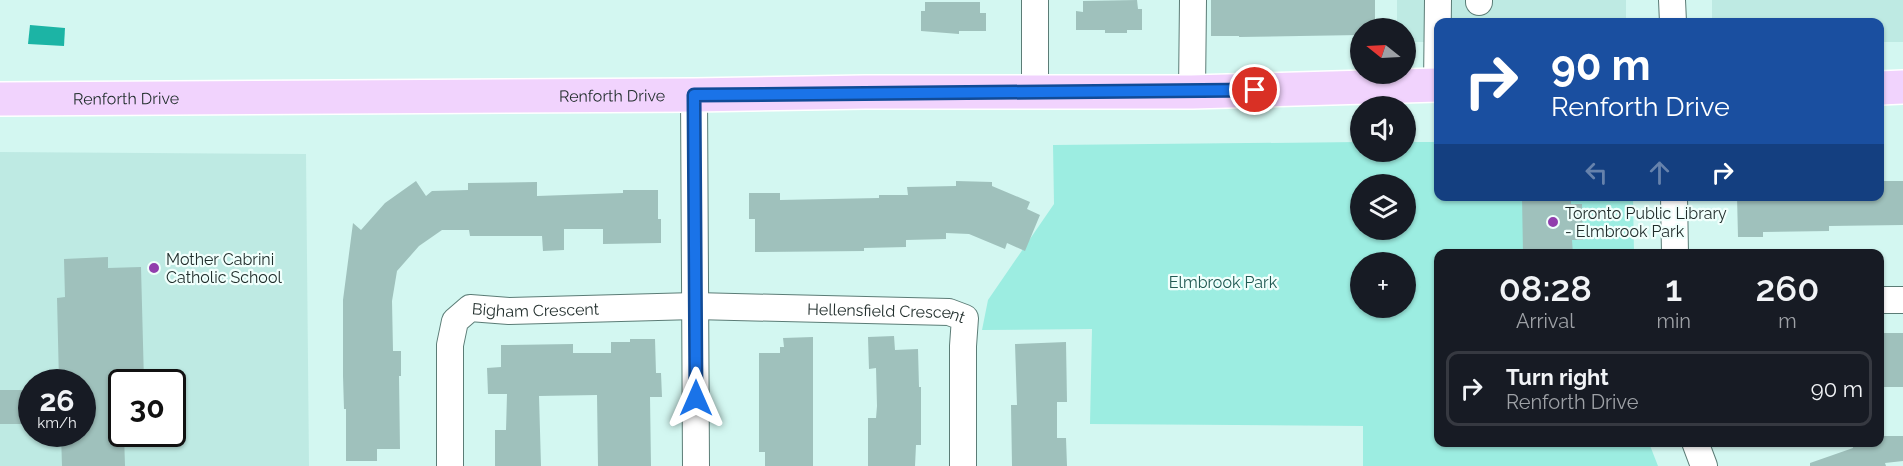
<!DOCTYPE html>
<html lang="en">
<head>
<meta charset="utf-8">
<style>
	:root { --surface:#171b24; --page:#242831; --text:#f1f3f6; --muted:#9ea1a6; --line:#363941 }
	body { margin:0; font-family:Raleway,sans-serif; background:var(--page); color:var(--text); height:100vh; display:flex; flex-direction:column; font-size:22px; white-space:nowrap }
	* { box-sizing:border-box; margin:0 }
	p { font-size:20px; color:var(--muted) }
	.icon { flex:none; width:33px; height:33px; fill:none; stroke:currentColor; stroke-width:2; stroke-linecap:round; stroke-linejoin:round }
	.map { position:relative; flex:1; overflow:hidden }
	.details { position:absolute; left:1434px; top:249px; width:450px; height:198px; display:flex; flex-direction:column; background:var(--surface); border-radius:12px; box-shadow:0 2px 4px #0004 }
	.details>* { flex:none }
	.top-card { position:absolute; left:1434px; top:18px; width:450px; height:183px; border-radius:12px; box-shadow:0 2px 4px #0004; background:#1a4fa0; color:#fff; overflow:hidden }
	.needle { width:39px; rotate:288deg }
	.controls { position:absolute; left:1350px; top:18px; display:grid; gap:12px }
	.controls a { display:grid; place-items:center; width:66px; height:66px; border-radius:50%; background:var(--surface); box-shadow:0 2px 4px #0004; font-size:30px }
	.speed { position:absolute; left:18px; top:369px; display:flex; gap:12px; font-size:30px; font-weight:700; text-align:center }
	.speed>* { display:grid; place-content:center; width:78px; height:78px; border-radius:50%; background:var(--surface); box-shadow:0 2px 4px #0004; line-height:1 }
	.speed small { font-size:15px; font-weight:400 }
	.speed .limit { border:3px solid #111; border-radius:9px; background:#fff; color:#111 }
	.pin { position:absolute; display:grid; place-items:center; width:51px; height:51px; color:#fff; margin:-26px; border:3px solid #fff; border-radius:50%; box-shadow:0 2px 6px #0007 }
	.me { position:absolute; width:66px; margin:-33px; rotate:0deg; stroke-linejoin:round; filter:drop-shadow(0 0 4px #0008) }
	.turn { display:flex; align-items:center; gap:21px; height:126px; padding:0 18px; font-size:27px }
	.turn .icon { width:78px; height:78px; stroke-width:2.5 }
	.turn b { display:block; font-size:42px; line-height:51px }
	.lanes { display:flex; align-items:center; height:57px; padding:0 18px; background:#0003; justify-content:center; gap:30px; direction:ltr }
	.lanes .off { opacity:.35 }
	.eta { display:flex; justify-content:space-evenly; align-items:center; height:102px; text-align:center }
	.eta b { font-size:36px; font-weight:600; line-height:42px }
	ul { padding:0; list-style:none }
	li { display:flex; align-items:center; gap:18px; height:75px; margin:0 12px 9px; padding:0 6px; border:3px solid var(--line); border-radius:12px }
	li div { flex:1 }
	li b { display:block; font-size:22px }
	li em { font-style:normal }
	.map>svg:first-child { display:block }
</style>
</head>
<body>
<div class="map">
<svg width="1903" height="466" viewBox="0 0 1903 466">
	<rect width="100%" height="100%" fill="#d3f7f1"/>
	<g fill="#beeae3" fill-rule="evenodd">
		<polygon points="1397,0 1626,0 1626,22 1438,22 1438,42 1406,42 1406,28 1397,28"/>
		<polygon points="1712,0 1903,0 1903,42 1880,42 1880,22 1712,22"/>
		<path d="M0,152L306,154L309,466H0ZM32,382H82V434H32ZM122,382H172V434H122Z"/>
	</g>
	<path fill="#9cede1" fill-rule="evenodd" d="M1360,142V152H1406V142H1438V196L1633,197L1634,253L1438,254V442L1649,443L1658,466H1363V426L1090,424L1092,329L982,330L988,300L1054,204L1053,145ZM1360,184H1406V230H1360ZM1360,262H1406V308H1360Z"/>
	<polygon fill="#1cb4a5" points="30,25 65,28 64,46 28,44"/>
	<g fill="#9fc1bc">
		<polygon points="1137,0 1138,9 1142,9 1142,30 1127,30 1127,33 1105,33 1105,30 1076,30 1076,11 1083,12 1083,1"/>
		<polygon points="1211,0 1375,0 1375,28 1360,28 1360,35 1239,37 1239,36 1211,36"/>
		<polygon points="925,2 980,2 980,13 986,13 986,31 959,31 959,34 921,31 921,11 925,11"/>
		<polygon points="416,181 426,196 432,191 468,190 468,183 537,182 537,196 623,193 623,190 658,190 658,219 661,219 661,243 603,244 603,229 564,229 564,250 543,251 542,236 470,236 469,230 442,230 419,246 397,271 392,301 393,351 401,351 401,376 399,376 400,449 377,449 377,461 346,461 346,409 344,409 343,376 343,300 353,223 361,230 385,203"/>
		<polygon points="956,181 992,182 992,186 1030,202 1027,209 1040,215 1025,251 1007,243 1005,249 969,234 946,233 946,239 906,240 906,247 864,248 864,251 755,252 755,219 749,219 749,193 780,193 780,200 879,198 879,195 908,195 907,187 956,186"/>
		<polygon points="1880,181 1903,181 1903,225 1829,226 1829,231 1763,232 1763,237 1738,237 1737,196 1880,196"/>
		<polygon points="1522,196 1571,196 1571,204 1582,204 1583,240 1572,240 1573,254 1523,254"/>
		<polygon points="108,257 108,268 141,267 144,382 122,382 122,434 124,434 125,466 62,466 61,434 82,434 82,382 59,382 57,298 65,297 64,259"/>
		<rect x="1880" y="333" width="23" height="54"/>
		<polygon points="894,336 895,350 918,349 919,387 921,387 921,445 916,445 915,466 868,466 868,418 876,418 877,406 876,368 869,369 868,337"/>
		<polygon points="813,337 813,466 765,466 765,452 759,452 759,353 780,353 780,347 784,347 783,338"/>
		<polygon points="630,339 655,339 656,373 661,373 662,397 650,397 651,466 598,466 597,395 539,396 541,466 495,466 495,430 506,430 507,394 488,394 487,368 501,367 501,345 573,344 573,353 611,353 611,342 630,342"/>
		<polygon points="1066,342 1067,402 1057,402 1057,438 1066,438 1067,466 1012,466 1011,405 1017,405 1015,344"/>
		<rect x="0" y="390" width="25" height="34"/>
		<polygon points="1880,436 1903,436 1903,461 1885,463 1886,466 1810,466 1810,463 1853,448 1852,442 1880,442"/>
	</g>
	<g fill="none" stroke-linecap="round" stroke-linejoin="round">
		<g stroke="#5b7c76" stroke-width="28">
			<g id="minor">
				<polyline points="1035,0 1035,91"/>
				<polyline points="1672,0 1673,22"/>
				<polyline points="1479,2 1479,0"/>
				<polyline points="1437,85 1438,0"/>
				<polyline points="1192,92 1193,0"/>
				<polyline points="694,95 696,466"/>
				<polyline points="1674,196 1675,254"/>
				<polyline points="1880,300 1903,300"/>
				<polyline points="1695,442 1704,466"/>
				<path id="s1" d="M450,466V345L455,321L470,308L509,311L695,306L949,312L965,318L963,346V466"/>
			</g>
		</g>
		<g stroke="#fff" stroke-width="36">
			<g id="major">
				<polyline points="1880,88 1903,87"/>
				<path id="s2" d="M0,99L694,95L865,92H1192L1438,85"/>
			</g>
		</g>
		<use href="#minor" stroke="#fff" stroke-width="26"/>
		<use href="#major" stroke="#f1d3fd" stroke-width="33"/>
	</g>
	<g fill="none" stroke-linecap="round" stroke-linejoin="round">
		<g stroke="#114b97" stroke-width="15">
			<polyline id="route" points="696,398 694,95 1255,90"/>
		</g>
		<use href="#route" stroke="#1a73e8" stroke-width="10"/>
	</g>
	<g fill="#913ead" stroke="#f0fffc" stroke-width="2">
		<circle cx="1553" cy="222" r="6"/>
		<circle cx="154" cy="268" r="6"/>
	</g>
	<g text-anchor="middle" stroke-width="4.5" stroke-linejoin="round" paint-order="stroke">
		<g font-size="16" fill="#1f2c2a" stroke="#f0fffc">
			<text dy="6" stroke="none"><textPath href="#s2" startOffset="612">Renforth Drive</textPath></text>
			<text dy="6" stroke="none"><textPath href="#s2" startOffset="126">Renforth Drive</textPath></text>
			<text dy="6" stroke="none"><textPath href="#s1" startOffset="231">Bigham Crescent</textPath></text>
			<text dy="6" stroke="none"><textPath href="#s1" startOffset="582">Hellensfield Crescent</textPath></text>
		</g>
		<g font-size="16" fill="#1f2c2a" stroke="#f0fffc" text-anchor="start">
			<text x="1565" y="219">Toronto Public Library<tspan x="1565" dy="18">- Elmbrook Park</tspan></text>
			<text x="166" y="265">Mother Cabrini<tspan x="166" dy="18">Catholic School</tspan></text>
		</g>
		<g font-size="16" fill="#225a53" stroke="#f0fffc">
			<text x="1223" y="288">Elmbrook Park</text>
		</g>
	</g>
</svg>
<div class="controls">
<a><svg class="needle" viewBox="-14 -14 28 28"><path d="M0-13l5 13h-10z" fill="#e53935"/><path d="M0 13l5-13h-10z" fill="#9ea1a6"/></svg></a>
<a><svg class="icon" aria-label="sound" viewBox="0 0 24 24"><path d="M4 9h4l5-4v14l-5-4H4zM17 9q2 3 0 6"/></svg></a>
<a><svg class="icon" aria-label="layers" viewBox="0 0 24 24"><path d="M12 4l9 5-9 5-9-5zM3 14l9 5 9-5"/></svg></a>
<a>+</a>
</div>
<div class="speed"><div>26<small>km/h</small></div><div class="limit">30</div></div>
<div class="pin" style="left:1255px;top:90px;background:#d93025"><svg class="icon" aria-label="arrive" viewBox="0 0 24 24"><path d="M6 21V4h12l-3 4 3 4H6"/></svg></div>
<svg class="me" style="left:696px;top:398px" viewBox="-20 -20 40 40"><path d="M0-17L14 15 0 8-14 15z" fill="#1a73e8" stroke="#fff" stroke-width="4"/></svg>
<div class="top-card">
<div class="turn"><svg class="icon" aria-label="right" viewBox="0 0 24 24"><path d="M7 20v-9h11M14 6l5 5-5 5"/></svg><div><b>90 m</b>Renforth Drive</div></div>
<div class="lanes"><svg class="icon off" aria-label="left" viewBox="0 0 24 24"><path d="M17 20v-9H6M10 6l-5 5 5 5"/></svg><svg class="icon off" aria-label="ahead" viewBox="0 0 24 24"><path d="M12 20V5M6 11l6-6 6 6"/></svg><svg class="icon" aria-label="right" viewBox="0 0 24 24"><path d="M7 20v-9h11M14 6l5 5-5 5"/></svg></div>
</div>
<section class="details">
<div class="eta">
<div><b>08:28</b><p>Arrival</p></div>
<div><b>1</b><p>min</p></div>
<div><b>260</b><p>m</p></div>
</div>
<ul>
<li><svg class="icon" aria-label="right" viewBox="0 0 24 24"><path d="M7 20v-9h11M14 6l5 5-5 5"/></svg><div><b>Turn right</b><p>Renforth Drive</p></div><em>90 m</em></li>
</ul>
</section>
</div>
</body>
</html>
